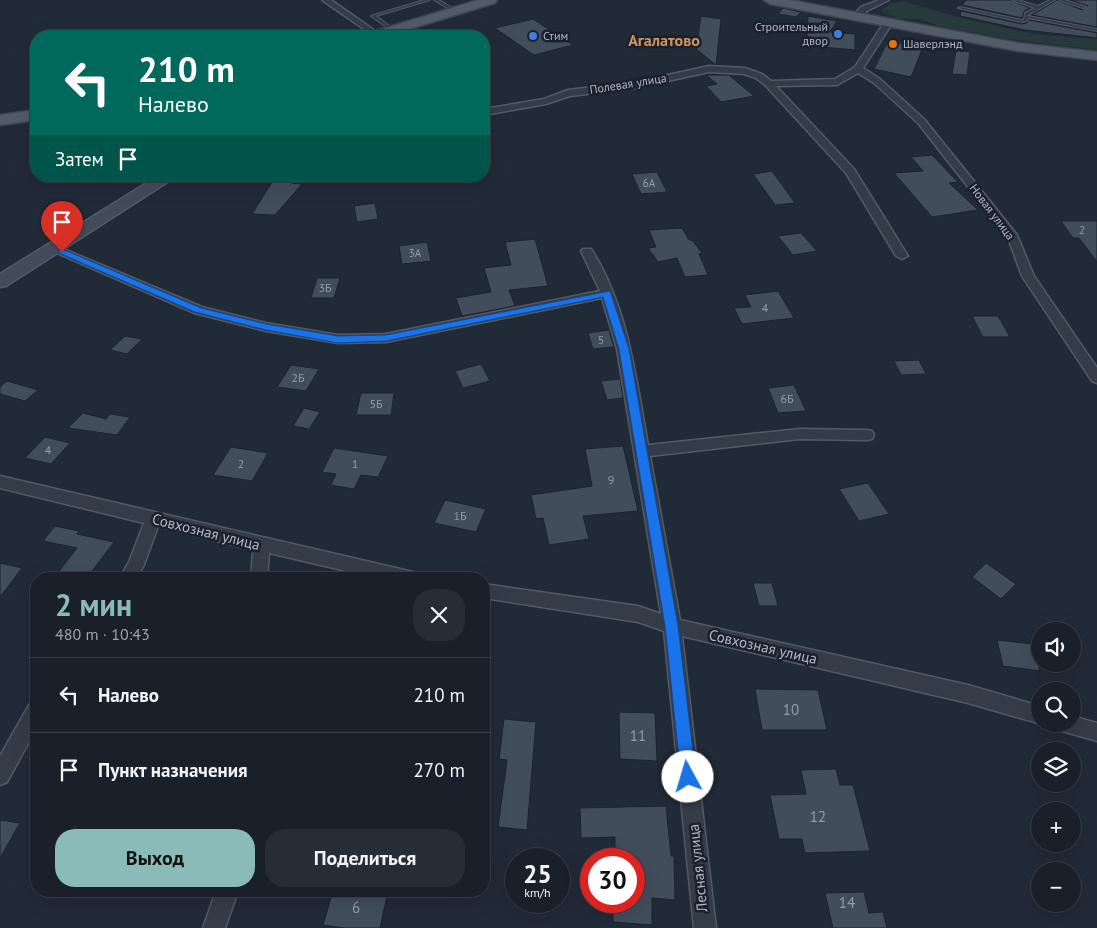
<!DOCTYPE html>
<html lang="ru">
<head>
<meta charset="utf-8">
<style>
	:root { --surface:#192029; --page:#262d35; --text:#f1f3f6; --muted:#9fa3a8; --line:#373e46; --accent:#8bbbb9 }
	body { margin:0; font-family:"PT Sans",sans-serif; background:var(--page); color:var(--text); height:100vh; display:flex; flex-direction:column; font-size:19px; white-space:nowrap }
	* { box-sizing:border-box; margin:0 }
	p { font-size:16px; color:var(--muted) }
	.icon { flex:none; width:28px; height:28px; fill:none; stroke:currentColor; stroke-width:2; stroke-linecap:round; stroke-linejoin:round }
	.map { position:relative; flex:1; overflow:hidden }
	.side { position:absolute; left:30px; top:572px; width:460px; height:325px; display:flex; flex-direction:column; background:var(--surface); border-radius:20px; box-shadow:0 5px 20px #0002,0 0 0 1px var(--line) }
	.side>* { flex:none }
	.banner { position:absolute; left:30px; top:30px; width:460px; height:152px; border-radius:20px; box-shadow:0 5px 20px #0002,0 0 0 1px var(--line); background:#00695c; color:#fff; overflow:hidden }
	.buttons { position:absolute; left:1031px; top:622px; display:grid; gap:10px }
	.buttons a { display:grid; place-items:center; width:50px; height:50px; border-radius:50%; background:var(--surface); box-shadow:0 5px 20px #0002,0 0 0 1px var(--line); font-size:25px }
	.speed { position:absolute; left:505px; top:848px; display:flex; gap:10px; font-size:25px; font-weight:700; text-align:center }
	.speed>* { display:grid; place-content:center; width:65px; height:65px; border-radius:50%; background:var(--surface); box-shadow:0 5px 20px #0002,0 0 0 1px var(--line); line-height:1 }
	.speed small { font-size:12px; font-weight:400 }
	.speed .limit { border:8px solid #d22; background:#fff; color:#111 }
	.pin { position:absolute; display:grid; place-items:center; width:42px; height:42px; color:#fff; margin:-51px -21px; border-radius:50% 50% 50% 0; rotate:-45deg; box-shadow:0 0 5px #0007 }
	.pin .icon { rotate:45deg }
	.me { position:absolute; width:55px; margin:-28px; rotate:354deg; stroke-linejoin:round; filter:drop-shadow(0 0 4px #0008) }
	.turn { display:flex; align-items:center; gap:18px; height:105px; padding:0 25px; font-size:22px }
	.turn .icon { width:65px; height:65px; stroke-width:2.5 }
	.turn b { display:block; font-size:35px; line-height:42px }
	.then { display:flex; align-items:center; height:48px; padding:0 25px; background:#0003; gap:10px; font-size:19px }
	.round { display:grid; place-items:center; flex:none; width:52px; height:52px; border-radius:20px; background:var(--page) }
	.headline { display:flex; align-items:center; justify-content:space-between; height:85px; padding:0 25px }
	h1 { font-size:30px; font-weight:800; line-height:38px; color:var(--accent) }
	.primary-button { display:flex; gap:10px; margin-top:auto; padding:10px 25px }
	.primary-button a { flex:1; height:58px; border-radius:20px; background:var(--accent); color:#111; font-size:20px; font-weight:800; line-height:58px; text-align:center }
	.primary-button a+a { background:var(--page); color:var(--text) }
	ul { padding:0; list-style:none }
	li { display:flex; align-items:center; gap:15px; height:75px; padding:0 25px; border-top:1px solid var(--line) }
	li div { flex:1 }
	li b { display:block; font-size:19px }
	li em { font-style:normal }
	.map>svg:first-child { display:block }
</style>
</head>
<body>
<div class="map">
<svg width="1097" height="928" viewBox="0 0 1097 928">
	<rect width="100%" height="100%" fill="#212a37"/>
	<polygon fill="#26393b" points="903,1 958,17 1034,34 1097,39 1097,50 1007,39 938,26 921,19 899,19 882,12 881,10 891,3"/>
	<g fill="#424d5c" stroke="#1c232f">
		<polygon points="966,0 1010,0 1030,8 1024,11 1022,18 962,5"/>
		<polygon points="1057,0 1082,10 1088,6 1071,0 1097,0 1097,27 1032,15"/>
		<polygon points="783,8 801,12 796,17 778,14"/>
		<polygon points="961,11 1022,24 1027,23 1029,20 1097,33 1097,38 1025,30 960,16"/>
		<polygon points="701,16 721,19 716,65 696,49"/>
		<polygon points="808,16 837,21 830,32 855,34 855,50 810,46 810,37 807,37"/>
		<polygon points="533,19 573,45 534,55 495,28"/>
		<polygon points="888,41 923,47 911,77 874,69"/>
		<polygon points="956,50 970,52 967,75 952,74"/>
		<polygon points="706,75 729,75 754,96 721,102 706,86 717,84"/>
		<polygon points="932,155 958,182 949,183 978,210 932,217 894,173 923,171 911,157"/>
		<polygon points="772,171 795,203 775,205 753,174"/>
		<polygon points="657,172 667,192 641,194 632,174"/>
		<polygon points="276,176 295,176 291,183 302,184 275,215 252,214"/>
		<polygon points="375,203 378,219 357,222 354,206"/>
		<polygon points="1061,221 1097,221 1097,262 1079,238 1073,238"/>
		<polygon points="682,228 689,240 692,240 702,253 699,254 708,275 685,277 677,258 658,262 648,248 656,247 649,230"/>
		<polygon points="801,233 817,251 793,255 778,236"/>
		<polygon points="535,239 548,286 509,290 515,306 462,316 456,298 491,292 484,268 511,265 505,242"/>
		<polygon points="427,242 431,261 402,264 399,246"/>
		<polygon points="317,278 340,278 334,298 311,298"/>
		<polygon points="778,291 794,318 742,324 734,308 751,307 745,295"/>
		<polygon points="972,316 998,316 1010,337 983,337"/>
		<polygon points="609,330 614,347 593,349 588,333"/>
		<polygon points="125,336 142,339 127,354 110,350"/>
		<polygon points="919,360 926,374 901,375 894,361"/>
		<polygon points="481,364 490,381 463,388 455,371"/>
		<polygon points="291,365 319,369 306,391 277,387"/>
		<polygon points="620,379 623,398 607,400 601,381"/>
		<polygon points="7,381 38,390 25,401 0,394 0,387"/>
		<polygon points="794,385 806,411 778,413 768,388"/>
		<polygon points="361,393 394,393 391,415 356,415"/>
		<polygon points="304,408 320,412 309,429 293,426"/>
		<polygon points="83,413 106,419 110,414 130,417 117,435 68,428"/>
		<polygon points="45,437 70,443 51,464 25,458"/>
		<polygon points="623,446 638,511 583,516 589,539 549,545 543,518 536,519 531,495 592,486 585,449"/>
		<polygon points="231,447 268,453 252,481 213,475"/>
		<polygon points="334,448 388,456 378,477 361,475 354,489 331,485 336,474 322,472"/>
		<polygon points="868,483 889,514 859,521 839,489"/>
		<polygon points="445,500 486,509 476,532 434,523"/>
		<polygon points="55,526 79,531 77,534 114,542 86,579 53,579 77,548 43,541"/>
		<polygon points="0,563 22,568 0,597"/>
		<polygon points="986,563 1016,584 1001,599 972,577"/>
		<polygon points="753,583 772,583 778,606 759,606"/>
		<polygon points="997,640 1033,644 1040,671 1003,666"/>
		<polygon points="755,689 818,690 827,730 762,730"/>
		<polygon points="619,712 655,713 657,761 620,759"/>
		<polygon points="504,719 536,722 527,830 498,827 507,760 499,759"/>
		<polygon points="836,769 840,785 853,785 870,851 805,853 802,839 779,839 770,795 806,794 801,770"/>
		<polygon points="666,806 671,856 674,856 675,900 652,898 652,925 613,922 613,901 634,901 634,859 615,859 615,837 581,838 580,808"/>
		<polygon points="0,820 20,823 0,858"/>
		<polygon points="333,891 388,891 380,928 344,928 323,925"/>
		<polygon points="864,892 869,913 883,912 887,928 833,928 825,893"/>
	</g>
	<g fill="none" stroke-linecap="round" stroke-linejoin="round">
		<g stroke="#525a66" stroke-width="2">
			<g id="lane">
				<polygon points="424,0 430,0 376,16 395,30 395,32 393,32 371,16"/>
				<polygon points="434,0 439,0 457,11 454,12"/>
				<polygon points="1012,0 1018,0 1038,6 1050,0 1055,0 1028,15 1028,16 1097,29 1097,31 1028,18 1027,21 1022,22 958,8 960,7 1022,20 1024,19 1025,13 1035,8"/>
				<polygon points="1059,0 1065,0 1086,7 1083,8"/>
			</g>
		</g>
		<g stroke="#525a66" stroke-width="3">
			<g id="street">
				<polygon points="322,0 331,0 381,35 374,36"/>
				<polygon points="879,0 889,0 867,11 860,18 853,16 861,7"/>
				<polygon points="886,20 893,22 863,68 880,79 924,119 1017,235 1034,276 1097,368 1097,383 1092,381 1022,276 1008,238 918,123 874,83 858,73 837,85 776,86 854,169 908,256 902,259 896,256 846,173 766,86 756,78 744,74 709,72 636,88 570,96 546,104 484,115 484,109 544,99 568,90 636,82 709,66 745,68 762,74 771,81 835,79 855,67"/>
				<path d="M54,245L202,307L266,323L338,335L386,334L600,291L581,251L583,249H591C628,306 636,379 648,445L800,429L867,430L872,431L874,435L872,439L867,440L800,439L650,456L680,620L968,685L1040,706L1041,724L968,703L682,636L716,928H694L664,631L638,622L484,598V584L638,606L661,614L617,349L602,298L386,342L338,343L266,331L194,313L50,250L48,248Z"/>
				<polygon points="0,476 413,572 419,574 421,579 381,579 269,553 267,579 251,579 253,550 158,526 144,565 136,579 119,579 129,562 144,523 0,488"/>
				<polygon points="36,702 36,729 7,782 0,785 0,756 29,705"/>
				<polygon points="1072,716 1097,723 1097,741 1062,731 1059,724 1072,724"/>
				<polygon points="216,891 238,891 225,928 203,928"/>
			</g>
		</g>
		<g stroke="#525a66" stroke-width="3">
			<polygon id="secondary" points="158,176 177,176 6,286 0,287 0,274"/>
		</g>
		<g stroke="#3e4551" stroke-width="3">
			<g id="primary">
				<polygon points="478,0 497,0 495,3 387,36 367,36 369,33"/>
				<polygon points="764,0 790,0 1018,43 1097,52 1097,60 1018,51 770,4"/>
				<polygon points="36,110 36,120 0,125 0,115"/>
			</g>
		</g>
		<use href="#lane" fill="#343c48" fill-rule="evenodd"/>
		<use href="#street" fill="#343c48" fill-rule="evenodd"/>
		<use href="#secondary" fill="#434b5b" fill-rule="evenodd"/>
		<use href="#primary" fill="#525b68" fill-rule="evenodd"/>
	</g>
	<polygon fill="#1a73e8" stroke="#114b97" points="62,249 201,308 266,324 338,336 386,335 610,291 629,349 678,626 696,777 694,783 688,785 683,783 681,777 665,626 619,349 603,297 386,341 338,343 266,330 195,312 59,253 59,250"/>
	<g fill="#3f7fe0" stroke="#1a212c" stroke-width="2">
		<circle cx="838" cy="34" r="5"/>
		<circle cx="533" cy="36" r="5"/>
	</g>
	<circle fill="#e8710a" stroke="#1a212c" stroke-width="2" cx="893" cy="44" r="5"/>
	<g text-anchor="middle" stroke-width="5" stroke-linejoin="round" paint-order="stroke">
		<g font-size="11" fill="#949caa">
			<text x="649" y="187">6А</text>
			<text x="1082" y="234">2</text>
			<text x="415" y="257">3А</text>
		</g>
		<g font-size="12" fill="#afb7c4" stroke="#1a212c" text-anchor="start">
			<text x="828" y="31" text-anchor="end">Строительный<tspan x="828" dy="14">двор</tspan></text>
			<text x="543" y="40">Стим</text>
			<text x="903" y="48">Шаверлэнд</text>
		</g>
		<g font-size="12" fill="#afb7c4" stroke="#1a212c">
			<text transform="translate(628 84) rotate(-9)" y="4">Полевая улица</text>
			<text transform="translate(992 212) rotate(53)" y="4">Новая улица</text>
		</g>
		<g font-size="12" fill="#949caa">
			<text x="325" y="292">3Б</text>
			<text x="765" y="312">4</text>
			<text x="601" y="344">5</text>
			<text x="298" y="382">2Б</text>
			<text x="787" y="403">6Б</text>
			<text x="376" y="408">5Б</text>
			<text x="48" y="454">4</text>
			<text x="241" y="468">2</text>
			<text x="355" y="468">1</text>
			<text x="611" y="484">9</text>
			<text x="460" y="520">1Б</text>
		</g>
		<g font-size="15" fill="#afb7c4" stroke="#1a212c">
			<text transform="translate(206 532) rotate(14)" y="5">Совхозная улица</text>
			<text transform="translate(763 647) rotate(13)" y="5">Совхозная улица</text>
			<text transform="translate(698 868) rotate(-96)" y="5">Лесная улица</text>
		</g>
		<g font-size="15" fill="#949caa">
			<text x="791" y="715">10</text>
			<text x="638" y="741">11</text>
			<text x="818" y="822">12</text>
			<text x="847" y="908">14</text>
			<text x="356" y="913">6</text>
		</g>
		<g font-size="16" font-weight="bold" fill="#d0935e" stroke="#1a212c">
			<text x="664" y="46">Агалатово</text>
		</g>
	</g>
</svg>
<div class="buttons">
<a><svg class="icon" aria-label="sound" viewBox="0 0 24 24"><path d="M4 9h4l5-4v14l-5-4H4zM17 9q2 3 0 6"/></svg></a>
<a><svg class="icon" aria-label="search" viewBox="0 0 24 24"><circle cx="10" cy="10" r="6"/><path d="M15 15l6 6"/></svg></a>
<a><svg class="icon" aria-label="layers" viewBox="0 0 24 24"><path d="M12 4l9 5-9 5-9-5zM3 14l9 5 9-5"/></svg></a>
<a>+</a>
<a>−</a>
</div>
<div class="speed"><div>25<small>km/h</small></div><div class="limit">30</div></div>
<div class="pin" style="left:62px;top:252px;background:#d93025"><svg class="icon" aria-label="arrive" viewBox="0 0 24 24"><path d="M6 21V4h12l-3 4 3 4H6"/></svg></div>
<svg class="me" style="left:688px;top:777px" viewBox="-20 -20 40 40"><circle r="19" fill="#fff"/><path d="M0-13L10 11 0 6-10 11z" fill="#1a73e8"/></svg>
<div class="banner">
<div class="turn"><svg class="icon" aria-label="left" viewBox="0 0 24 24"><path d="M17 20v-9H6M10 6l-5 5 5 5"/></svg><div><b>210 m</b>Налево</div></div>
<div class="then">Затем<svg class="icon" aria-label="arrive" viewBox="0 0 24 24"><path d="M6 21V4h12l-3 4 3 4H6"/></svg></div>
</div>
<section class="side">
<div class="headline"><div><h1>2 мин</h1><p>480 m · 10:43</p></div><a class="round"><svg class="icon" aria-label="close" viewBox="0 0 24 24"><path d="M6 6l12 12M18 6L6 18"/></svg></a></div>
<ul>
<li><svg class="icon" aria-label="left" viewBox="0 0 24 24"><path d="M17 20v-9H6M10 6l-5 5 5 5"/></svg><div><b>Налево</b></div><em>210 m</em></li>
<li><svg class="icon" aria-label="arrive" viewBox="0 0 24 24"><path d="M6 21V4h12l-3 4 3 4H6"/></svg><div><b>Пункт назначения</b></div><em>270 m</em></li>
</ul>
<div class="primary-button"><a>Выход</a><a>Поделиться</a></div>
</section>
</div>
</body>
</html>
